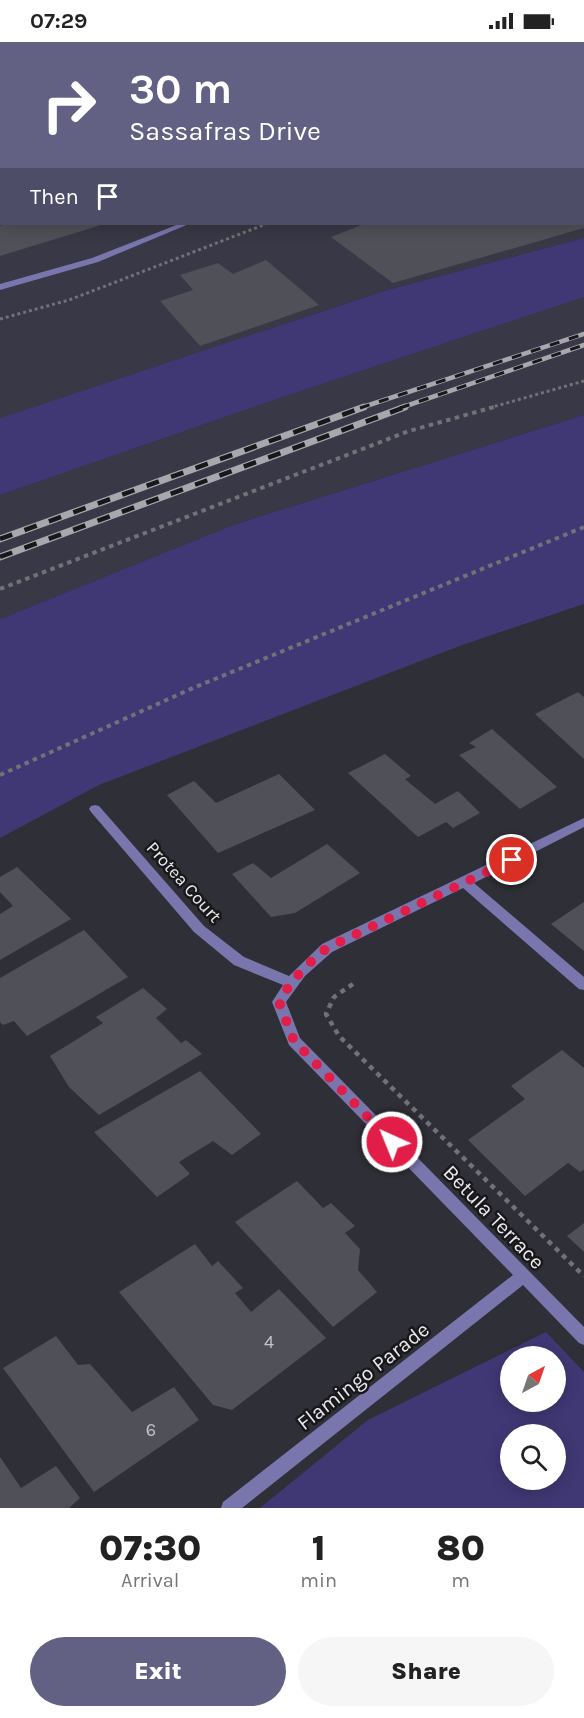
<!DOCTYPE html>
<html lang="en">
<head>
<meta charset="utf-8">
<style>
	:root { --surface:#fff; --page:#f6f6f6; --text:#222; --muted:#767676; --accent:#626183 }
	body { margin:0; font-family:Karla,sans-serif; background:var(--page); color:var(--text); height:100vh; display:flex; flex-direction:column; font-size:22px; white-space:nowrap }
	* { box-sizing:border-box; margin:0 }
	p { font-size:20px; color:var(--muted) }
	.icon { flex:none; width:33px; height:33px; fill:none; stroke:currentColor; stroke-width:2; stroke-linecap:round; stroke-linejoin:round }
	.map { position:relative; height:1466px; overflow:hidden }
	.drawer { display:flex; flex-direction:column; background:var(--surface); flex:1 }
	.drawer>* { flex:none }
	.banner { position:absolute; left:0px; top:0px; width:585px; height:183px; box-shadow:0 3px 15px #0003; background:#626183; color:#fff; overflow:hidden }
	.needle { width:39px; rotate:40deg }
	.tools { position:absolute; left:500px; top:1304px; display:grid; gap:12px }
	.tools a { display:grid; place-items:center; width:66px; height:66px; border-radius:50%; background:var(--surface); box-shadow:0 3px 15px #0003; font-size:30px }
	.pin { position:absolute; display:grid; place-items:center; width:51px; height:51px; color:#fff; margin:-26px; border:3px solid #fff; border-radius:50%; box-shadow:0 2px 6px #0007 }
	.me { position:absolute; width:66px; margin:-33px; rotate:316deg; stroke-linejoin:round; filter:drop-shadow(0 0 4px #0008) }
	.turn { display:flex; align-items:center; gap:21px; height:126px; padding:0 30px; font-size:27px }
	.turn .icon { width:78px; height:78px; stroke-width:2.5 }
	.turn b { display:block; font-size:42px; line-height:51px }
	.then { display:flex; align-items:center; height:57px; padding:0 30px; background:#0003; gap:12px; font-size:22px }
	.eta { display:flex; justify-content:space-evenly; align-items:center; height:102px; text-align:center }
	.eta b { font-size:36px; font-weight:800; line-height:42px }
	.cta { display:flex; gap:12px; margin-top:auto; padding:12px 30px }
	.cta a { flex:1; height:69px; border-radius:36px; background:var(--accent); color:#fff; font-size:24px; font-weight:800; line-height:69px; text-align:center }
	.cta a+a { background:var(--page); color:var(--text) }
	.status { display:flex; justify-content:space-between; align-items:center; height:42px; padding:0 30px; background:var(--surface); direction:ltr }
	.status svg { height:16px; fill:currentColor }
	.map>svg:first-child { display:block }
</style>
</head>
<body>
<div class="status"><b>07:29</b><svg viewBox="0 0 49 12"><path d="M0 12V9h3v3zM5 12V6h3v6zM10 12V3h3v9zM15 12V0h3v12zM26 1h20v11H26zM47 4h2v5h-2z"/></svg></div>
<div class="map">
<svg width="584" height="1466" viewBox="0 0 584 1466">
	<rect width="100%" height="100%" fill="#2f2f37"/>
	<g fill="#393846" fill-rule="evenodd">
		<path d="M0,0H584V196L384,249L0,376ZM2,2H584V182H2Z"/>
		<polygon points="584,255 584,373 236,482 0,577 0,453 277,357"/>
	</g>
	<g fill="#3f3874" fill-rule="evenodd">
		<polygon points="584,196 584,255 277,357 0,453 0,376 384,249"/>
		<polygon points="584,373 584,562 462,603 99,743 0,796 0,577 236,482"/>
		<path d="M546,1290L584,1330V1466H260L368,1378ZM510,1314H555V1359H510ZM510,1392H555V1437H510Z"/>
	</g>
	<g fill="#505058">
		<polygon points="7,182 99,182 98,184 0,214 0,184"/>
		<polygon points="364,182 584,182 584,186 393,241 331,195"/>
		<polygon points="266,218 319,263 200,304 160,259 193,248 180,233 218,221 233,232"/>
		<polygon points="578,650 584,655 584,717 535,672"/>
		<polygon points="492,687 557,745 520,767 459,713 476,705 469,701"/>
		<polygon points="385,712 411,734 405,737 435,762 458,749 480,771 453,786 446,780 418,795 348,731"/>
		<polygon points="279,732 315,768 218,811 167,753 194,739 216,761"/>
		<polygon points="327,802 360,831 295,871 271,875 232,832 253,821 271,836"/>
		<polygon points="17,825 71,877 0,918 0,872 13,864 0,850 0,835"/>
		<polygon points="584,860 584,909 551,882"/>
		<polygon points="84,888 128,935 27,994 14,979 3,983 0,980 0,936"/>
		<polygon points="143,946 167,967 156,976 181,1001 186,998 202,1012 99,1073 69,1045 50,1014 103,981 96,975"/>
		<polygon points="562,1008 584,1026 584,1128 580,1130 568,1121 525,1154 468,1098 525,1057 511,1044"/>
		<polygon points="200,1029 261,1092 232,1113 213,1099 179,1120 190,1132 157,1155 94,1090"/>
		<polygon points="297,1139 323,1166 331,1161 355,1184 345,1191 360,1207 358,1228 377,1250 333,1285 235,1180"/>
		<polygon points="584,1181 584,1210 567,1194"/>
		<polygon points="195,1202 212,1224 218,1219 243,1246 235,1251 251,1270 279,1247 326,1296 232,1368 213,1363 119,1250"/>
		<polygon points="56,1294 78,1323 90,1322 132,1370 174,1345 199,1378 94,1450 3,1326"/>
		<polygon points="0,1415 21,1446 56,1424 80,1456 69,1466 0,1466"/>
	</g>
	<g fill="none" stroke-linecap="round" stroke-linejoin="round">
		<g stroke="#717178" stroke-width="3" stroke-dasharray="3 3" stroke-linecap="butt">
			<polyline points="0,86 2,88"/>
			<polyline points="0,277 69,258 266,182"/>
			<polyline points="489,366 584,339"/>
		</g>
		<g stroke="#717178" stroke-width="4" stroke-dasharray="4.5 4.5" stroke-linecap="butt">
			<polyline points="0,547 409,389 494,365"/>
			<polyline points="0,733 193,646 584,485"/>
		</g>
		<polyline stroke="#717178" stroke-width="4.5" stroke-dasharray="5 5" stroke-linecap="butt" points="353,942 334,955 326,972 339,994 584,1234"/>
		<g fill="#7976ad" fill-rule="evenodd">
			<rect x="0" y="39" width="2" height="6"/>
			<polygon points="179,182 189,182 98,220 0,248 0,242 92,216"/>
			<polygon points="95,763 99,764 204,884 244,915 289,934 322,902 584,776 584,785 474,841 584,935 584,948 579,947 463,846 332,910 305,934 286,960 300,996 584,1285 584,1303 579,1301 523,1243 242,1466 221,1466 223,1460 513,1233 289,1003 272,960 283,943 234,923 194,890 91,770 89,767 91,764"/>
		</g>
		<g stroke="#a7a7ad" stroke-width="4.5">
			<g id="rail-far1">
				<polyline points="360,366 584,292"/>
				<polyline points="400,366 584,303"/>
			</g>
		</g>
		<g stroke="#a7a7ad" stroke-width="7">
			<g id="rail">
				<polyline points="0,497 364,365"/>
				<polyline points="0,515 405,365"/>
			</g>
		</g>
		<use href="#rail-far1" stroke="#18181b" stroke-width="3" stroke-dasharray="10" stroke-linecap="butt"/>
		<use href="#rail" stroke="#18181b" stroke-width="4.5" stroke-dasharray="13" stroke-linecap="butt"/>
	</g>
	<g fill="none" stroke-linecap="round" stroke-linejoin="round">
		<path stroke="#e11d48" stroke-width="10" stroke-dasharray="0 18" d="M392,1100L294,999L279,960C292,937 307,922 327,906L512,818"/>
	</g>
	<g text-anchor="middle" stroke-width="5" stroke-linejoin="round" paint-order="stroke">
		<g font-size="18" fill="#e9e9ee" stroke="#18181b">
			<text transform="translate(184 840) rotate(48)" y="6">Protea Court</text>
		</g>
		<g font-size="18" fill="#c3c3c8">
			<text x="269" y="1306">4</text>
			<text x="151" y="1394">6</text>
		</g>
		<g font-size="21" fill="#e9e9ee" stroke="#18181b">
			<text transform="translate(494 1175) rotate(46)" y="7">Betula Terrace</text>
			<text transform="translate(363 1334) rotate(-38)" y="7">Flamingo Parade</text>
		</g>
	</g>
</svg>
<div class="tools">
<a><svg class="needle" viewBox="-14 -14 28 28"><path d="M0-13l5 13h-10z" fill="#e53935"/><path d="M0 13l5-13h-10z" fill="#767676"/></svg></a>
<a><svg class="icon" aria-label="search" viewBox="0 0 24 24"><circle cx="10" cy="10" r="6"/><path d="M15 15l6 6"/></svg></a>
</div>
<div class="pin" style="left:512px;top:818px;background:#d93025"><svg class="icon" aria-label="arrive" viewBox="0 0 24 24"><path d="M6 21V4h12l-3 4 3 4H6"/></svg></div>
<svg class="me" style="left:392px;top:1100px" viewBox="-20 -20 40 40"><circle r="17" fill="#e11d48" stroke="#fff" stroke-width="3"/><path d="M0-11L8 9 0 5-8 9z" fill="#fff"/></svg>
<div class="banner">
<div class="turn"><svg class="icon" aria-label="right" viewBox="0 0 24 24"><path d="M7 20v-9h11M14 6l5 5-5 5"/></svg><div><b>30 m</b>Sassafras Drive</div></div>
<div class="then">Then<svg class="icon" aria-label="arrive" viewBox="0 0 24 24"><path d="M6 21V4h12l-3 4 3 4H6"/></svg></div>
</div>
</div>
<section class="drawer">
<div class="eta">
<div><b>07:30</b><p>Arrival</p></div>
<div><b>1</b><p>min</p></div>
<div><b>80</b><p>m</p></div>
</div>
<div class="cta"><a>Exit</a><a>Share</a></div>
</section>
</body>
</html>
